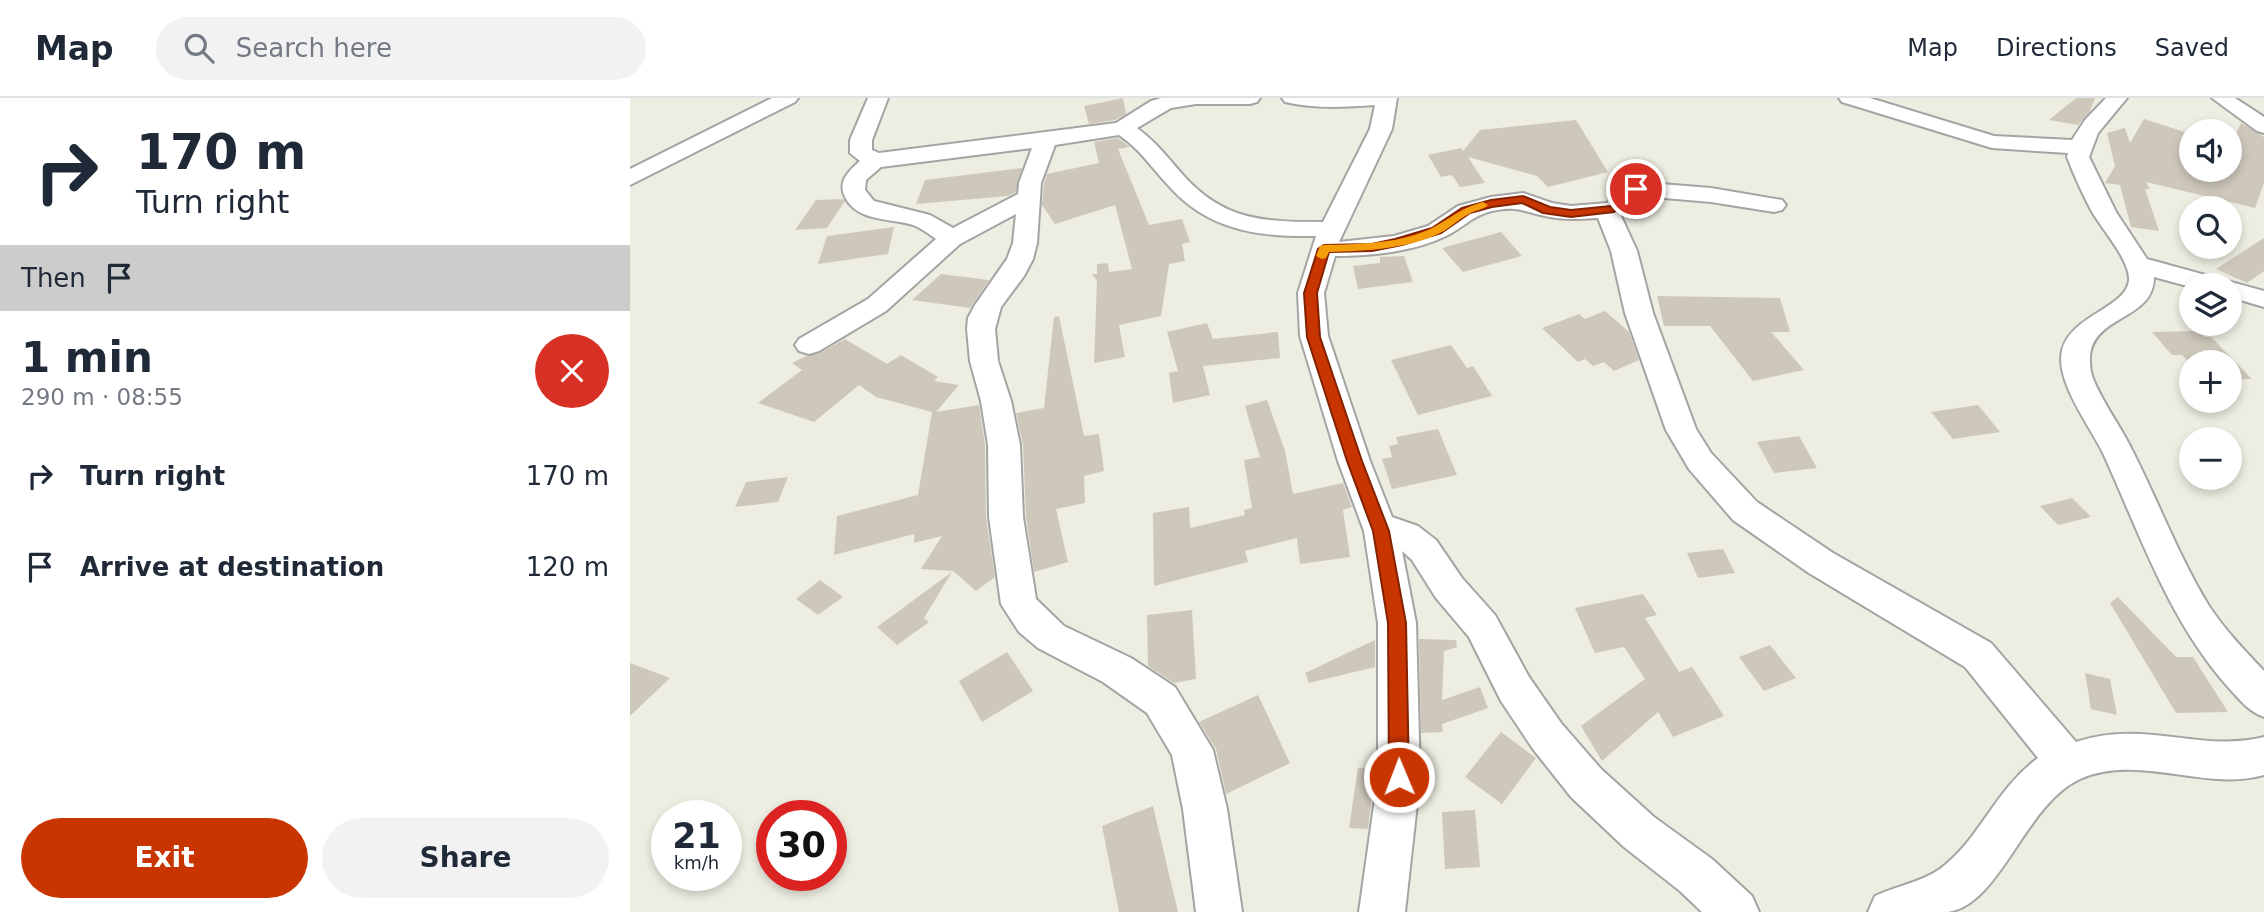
<!DOCTYPE html>
<html lang="en">
<head>
<meta charset="utf-8">
<style>
	:root { --surface:#fff; --page:#f2f2f3; --text:#1f2937; --muted:#747a83; --line:#e0e1e3; --accent:#c93500 }
	body { margin:0; font-family:"DejaVu Sans",sans-serif; background:var(--page); color:var(--text); height:100vh; display:flex; flex-direction:column; font-size:26px; white-space:nowrap }
	* { box-sizing:border-box; margin:0 }
	p { font-size:23px; color:var(--muted) }
	.icon { flex:none; width:38px; height:38px; fill:none; stroke:currentColor; stroke-width:2; stroke-linecap:round; stroke-linejoin:round }
	.map { position:relative; flex:1; overflow:hidden }
	.side { display:flex; flex-direction:column; background:var(--surface); width:630px }
	.side>* { flex:none }
	.banner { background:#fff; color:var(--text); overflow:hidden }
	.controls { position:absolute; left:1549px; top:21px; display:grid; gap:14px }
	.controls a { display:grid; place-items:center; width:63px; height:63px; border-radius:50%; background:var(--surface); box-shadow:0 4px 10px #0003; font-size:35px }
	.speed { position:absolute; left:21px; top:702px; display:flex; gap:14px; font-size:35px; font-weight:700; text-align:center }
	.speed>* { display:grid; place-content:center; width:91px; height:91px; border-radius:50%; background:var(--surface); box-shadow:0 4px 10px #0003; line-height:1 }
	.speed small { font-size:18px; font-weight:400 }
	.speed .limit { border:10px solid #d22; background:#fff; color:#111 }
	.pin { position:absolute; display:grid; place-items:center; width:60px; height:60px; color:#fff; margin:-30px; border:4px solid #fff; border-radius:50%; box-shadow:0 2px 7px #0007 }
	.me { position:absolute; width:77px; margin:-38px; rotate:359deg; stroke-linejoin:round; filter:drop-shadow(0 0 5px #0008) }
	.turn { display:flex; align-items:center; gap:24px; height:147px; padding:0 21px; font-size:32px }
	.turn .icon { width:91px; height:91px; stroke-width:2.5 }
	.turn b { display:block; font-size:49px; line-height:60px }
	.then { display:flex; align-items:center; height:66px; padding:0 21px; background:#0003; gap:14px; font-size:26px }
	.round { display:grid; place-items:center; flex:none; width:74px; height:74px; border-radius:37px; background:var(--page) }
	.summary { display:flex; align-items:center; justify-content:space-between; height:119px; padding:0 21px }
	h1 { font-size:42px; font-weight:700; line-height:52px }
	.action { display:flex; gap:14px; margin-top:auto; padding:14px 21px }
	.action a { flex:1; height:80px; border-radius:42px; background:var(--accent); color:#fff; font-size:28px; font-weight:700; line-height:80px; text-align:center }
	.action a+a { background:var(--page); color:var(--text) }
	ul { padding:0; list-style:none }
	li { display:flex; align-items:center; gap:21px; height:91px; padding:0 21px }
	li div { flex:1 }
	li b { display:block; font-size:26px }
	li em { font-style:normal }
	header { display:flex; align-items:center; gap:42px; box-sizing:border-box; height:98px; padding:0 35px; background:var(--surface); border-bottom:2px solid var(--line) }
	header strong { font-size:33px }
	nav { display:flex; gap:38px; margin-inline-start:auto; font-size:24px }
	.search { width:490px; height:63px; background:var(--page); display:flex; align-items:center; gap:18px; box-sizing:border-box; padding:0 24px; border-radius:38px; color:var(--muted); font-size:26px }
	main { display:flex; flex:1; min-height:0 }
	.map>svg:first-child { display:block }
</style>
</head>
<body>
<header>
<strong>Map</strong>
<div class="search"><svg class="icon" aria-label="search" viewBox="0 0 24 24"><circle cx="10" cy="10" r="6"/><path d="M15 15l6 6"/></svg>Search here</div>
<nav><a>Map</a><a>Directions</a><a>Saved</a></nav>
</header>
<main>
<section class="side">
<div class="banner">
<div class="turn"><svg class="icon" aria-label="right" viewBox="0 0 24 24"><path d="M7 20v-9h11M14 6l5 5-5 5"/></svg><div><b>170 m</b>Turn right</div></div>
<div class="then">Then<svg class="icon" aria-label="arrive" viewBox="0 0 24 24"><path d="M6 21V4h12l-3 4 3 4H6"/></svg></div>
</div>
<div class="summary"><div><h1>1 min</h1><p>290 m · 08:55</p></div><a class="round" style="background:#d93025;color:#fff"><svg class="icon" aria-label="close" viewBox="0 0 24 24"><path d="M6 6l12 12M18 6L6 18"/></svg></a></div>
<ul>
<li><svg class="icon" aria-label="right" viewBox="0 0 24 24"><path d="M7 20v-9h11M14 6l5 5-5 5"/></svg><div><b>Turn right</b></div><em>170 m</em></li>
<li><svg class="icon" aria-label="arrive" viewBox="0 0 24 24"><path d="M6 21V4h12l-3 4 3 4H6"/></svg><div><b>Arrive at destination</b></div><em>120 m</em></li>
</ul>
<div class="action"><a>Exit</a><a>Share</a></div>
</section>
<div class="map">
<svg width="1634" height="814" viewBox="0 0 1634 814">
	<rect width="100%" height="100%" fill="#eeede2"/>
	<g fill="#cec8bb">
		<polygon points="493,0 496,16 485,22 459,26 454,8"/>
		<polygon points="1446,0 1465,0 1460,13 1448,27 1419,22"/>
		<polygon points="1514,21 1561,36 1561,72 1600,72 1600,49 1611,25 1634,39 1634,85 1625,110 1516,84 1520,91 1515,91 1529,133 1501,129 1490,87 1475,85 1485,68 1477,35 1495,30 1500,45"/>
		<polygon points="946,22 978,74 918,89 907,78 838,59 855,85 830,89 822,77 811,79 798,57 831,50 833,53 850,32"/>
		<polygon points="488,40 500,49 488,51 519,127 552,121 560,144 552,146 555,163 539,166 531,218 489,227 495,259 464,265 467,183 462,176 467,176 467,166 478,165 479,174 502,171 485,107 425,126 412,107 414,86 417,76 469,65 464,44"/>
		<polygon points="392,70 386,94 378,98 286,106 295,82"/>
		<polygon points="213,101 215,103 197,130 165,132 186,102"/>
		<polygon points="264,129 258,156 188,166 197,138"/>
		<polygon points="871,134 892,158 833,174 812,150"/>
		<polygon points="1634,140 1634,173 1617,185 1586,171"/>
		<polygon points="774,158 783,184 728,191 723,168 750,165 750,159"/>
		<polygon points="311,176 359,182 340,210 282,202"/>
		<polygon points="1027,198 1150,200 1160,234 1141,234 1174,272 1123,283 1080,228 1034,228"/>
		<polygon points="975,213 999,234 1009,262 984,273 974,264 963,268 955,261 948,264 912,230 949,216 955,221"/>
		<polygon points="429,218 454,338 469,336 474,373 454,378 455,405 426,411 438,464 404,474 396,419 393,347 386,315 414,310 424,219"/>
		<polygon points="577,225 583,241 648,234 650,260 573,268 580,297 543,305 539,275 548,273 537,234"/>
		<polygon points="1569,233 1575,239 1581,239 1622,281 1600,281 1600,264 1561,264 1561,266 1552,257 1542,257 1522,234"/>
		<polygon points="215,241 257,266 271,257 308,279 304,283 329,287 306,314 349,307 355,347 356,419 365,479 346,493 323,473 291,471 312,438 284,445 284,436 204,457 207,418 288,397 302,314 246,299 229,287 184,324 128,305 172,272 162,265 176,258 190,255"/>
		<polygon points="821,247 837,270 843,268 862,298 788,317 761,262"/>
		<polygon points="637,302 655,353 663,396 713,385 722,409 713,412 720,459 670,466 667,440 615,453 618,464 524,488 523,415 559,409 560,430 615,417 614,412 622,410 614,362 630,359 615,308"/>
		<polygon points="1348,307 1370,334 1323,341 1301,314"/>
		<polygon points="808,331 827,377 762,391 752,361 762,359 759,348 768,346 766,339"/>
		<polygon points="1169,338 1187,370 1144,375 1127,344"/>
		<polygon points="158,379 148,404 105,409 116,384"/>
		<polygon points="1442,400 1461,419 1428,427 1410,408"/>
		<polygon points="1093,451 1105,475 1068,480 1057,455"/>
		<polygon points="322,474 294,520 299,524 267,547 247,529"/>
		<polygon points="190,482 213,499 188,517 166,501"/>
		<polygon points="1013,496 1027,517 1015,520 1049,574 1062,569 1094,618 1043,639 1028,614 972,663 951,628 1015,581 994,549 965,555 945,510"/>
		<polygon points="1488,499 1546,559 1563,559 1598,614 1546,615 1480,505"/>
		<polygon points="562,512 566,581 544,585 518,568 517,517"/>
		<polygon points="789,541 826,542 827,549 814,553 812,602 850,589 858,610 812,626 813,634 791,635"/>
		<polygon points="745,542 745,569 679,585 675,575"/>
		<polygon points="1140,547 1166,580 1134,593 1109,559"/>
		<polygon points="377,554 403,593 352,624 329,583"/>
		<polygon points="0,565 40,580 0,618"/>
		<polygon points="1455,575 1480,581 1487,617 1461,611"/>
		<polygon points="628,597 660,665 596,696 586,651 569,624"/>
		<polygon points="871,634 906,660 872,706 835,679"/>
		<polygon points="728,670 745,671 738,731 719,730"/>
		<polygon points="523,708 548,814 489,814 472,728"/>
		<polygon points="845,712 850,769 815,771 812,714"/>
	</g>
	<g fill="none" stroke-linecap="round" stroke-linejoin="round">
		<g stroke="#a4a4a4" stroke-width="4">
			<g id="minor">
				<polygon points="142,0 168,0 165,4 0,87 0,71"/>
				<path d="M238,0H258L242,42V52L249,55L486,25L521,3L531,0H630L627,4L620,6H566L541,10L507,30C525,43 538,60 553,77C594,123 634,124 693,124L740,31L745,7C716,9 684,11 655,4L652,0H767L762,31L709,144L764,138L798,128L828,108L861,99L893,95L922,105L941,108L977,105L998,86L1006,84L1081,90L1152,102L1156,107L1152,112L1144,114L1081,104L1011,98L991,118L1007,153L1023,215L1066,331L1081,355L1127,404L1203,455L1361,545L1446,644C1514,621 1571,655 1634,639V677C1574,694 1509,655 1450,681C1394,707 1371,806 1318,814C1292,814 1263,814 1238,814L1245,798C1266,788 1297,783 1315,767C1351,738 1366,691 1408,660L1335,569L1179,475L1103,422L1059,371L1036,332L995,215L981,153L968,120C951,121 936,122 920,119C894,115 892,107 862,113C843,117 833,130 816,138C783,154 740,158 705,158L694,195L698,238L740,363L762,419L788,428L806,442L832,480L865,517L899,579L931,625L971,671L1024,719L1082,761L1122,798L1129,814H1072L1050,793L994,749L941,699L903,651L871,603L839,539L806,500L782,462L772,453L786,525L790,679L775,814H729L748,679V525L734,433L708,363L670,238L668,195L686,138C629,139 578,133 538,87C522,70 509,50 489,37L425,47L411,85L407,145L403,161L394,178L371,209L365,231L368,263L381,303L390,347L393,419L406,501L434,528L501,560L545,589L583,652L597,711L612,814H566L553,711L542,657L517,615L473,584L408,550L389,534L371,506L359,419L358,347L351,303L340,263L337,231L338,220L345,207L377,161L383,145L386,116L330,146L256,213L189,253L179,256L169,253L165,247L169,241L238,201L306,141C299,136 291,130 283,127C261,120 227,124 215,99C207,83 219,73 230,63L220,55V42ZM402,50L389,85L388,96L323,130L300,117L244,103L235,92L236,82L251,69Z"/>
				<path d="M1209,0H1240L1364,38L1442,42L1455,22L1476,0H1497L1468,35L1459,59L1486,114L1517,161L1634,193V209L1600,199V187L1561,189L1524,179C1524,220 1470,217 1461,252C1459,259 1460,271 1462,278C1472,305 1491,328 1503,354C1529,405 1549,459 1579,508C1595,532 1614,552 1634,573V619C1618,613 1610,602 1598,589C1538,521 1510,436 1473,355C1460,328 1425,283 1432,253C1440,217 1497,210 1499,182C1500,162 1471,130 1461,112C1452,95 1444,77 1437,59L1438,55L1362,50L1212,4Z"/>
				<polygon points="1582,0 1605,0 1634,19 1634,35 1627,33"/>
			</g>
		</g>
		<use href="#minor" fill="#fff" fill-rule="evenodd"/>
	</g>
	<polygon fill="#c93500" stroke="#832200" stroke-width="2" points="1002,89 1011,91 984,114 941,119 913,115 892,105 862,109 840,115 811,135 772,147 742,153 699,154 687,195 690,239 732,363 759,433 776,525 779,679 776,686 769,689 762,686 759,679 758,525 743,433 717,363 677,239 674,195 688,151 694,147 742,146 765,141 802,130 832,110 861,102 893,98 920,109 941,112 981,108"/>
	<path fill="#f59e0b" d="M853,104L858,107C853,112 845,112 839,116C829,121 821,129 812,134C780,151 734,153 699,154L696,160L692,161L686,158L690,148L694,147C730,146 772,146 804,129C821,120 833,109 853,104Z"/>
</svg>
<div class="controls">
<a><svg class="icon" aria-label="sound" viewBox="0 0 24 24"><path d="M4 9h4l5-4v14l-5-4H4zM17 9q2 3 0 6"/></svg></a>
<a><svg class="icon" aria-label="search" viewBox="0 0 24 24"><circle cx="10" cy="10" r="6"/><path d="M15 15l6 6"/></svg></a>
<a><svg class="icon" aria-label="layers" viewBox="0 0 24 24"><path d="M12 4l9 5-9 5-9-5zM3 14l9 5 9-5"/></svg></a>
<a>+</a>
<a>−</a>
</div>
<div class="speed"><div>21<small>km/h</small></div><div class="limit">30</div></div>
<div class="pin" style="left:1006px;top:91px;background:#d93025"><svg class="icon" aria-label="arrive" viewBox="0 0 24 24"><path d="M6 21V4h12l-3 4 3 4H6"/></svg></div>
<svg class="me" style="left:769px;top:679px" viewBox="-20 -20 40 40"><circle r="17" fill="#c93500" stroke="#fff" stroke-width="3"/><path d="M0-11L8 9 0 5-8 9z" fill="#fff"/></svg>
</div>
</main>
</body>
</html>
